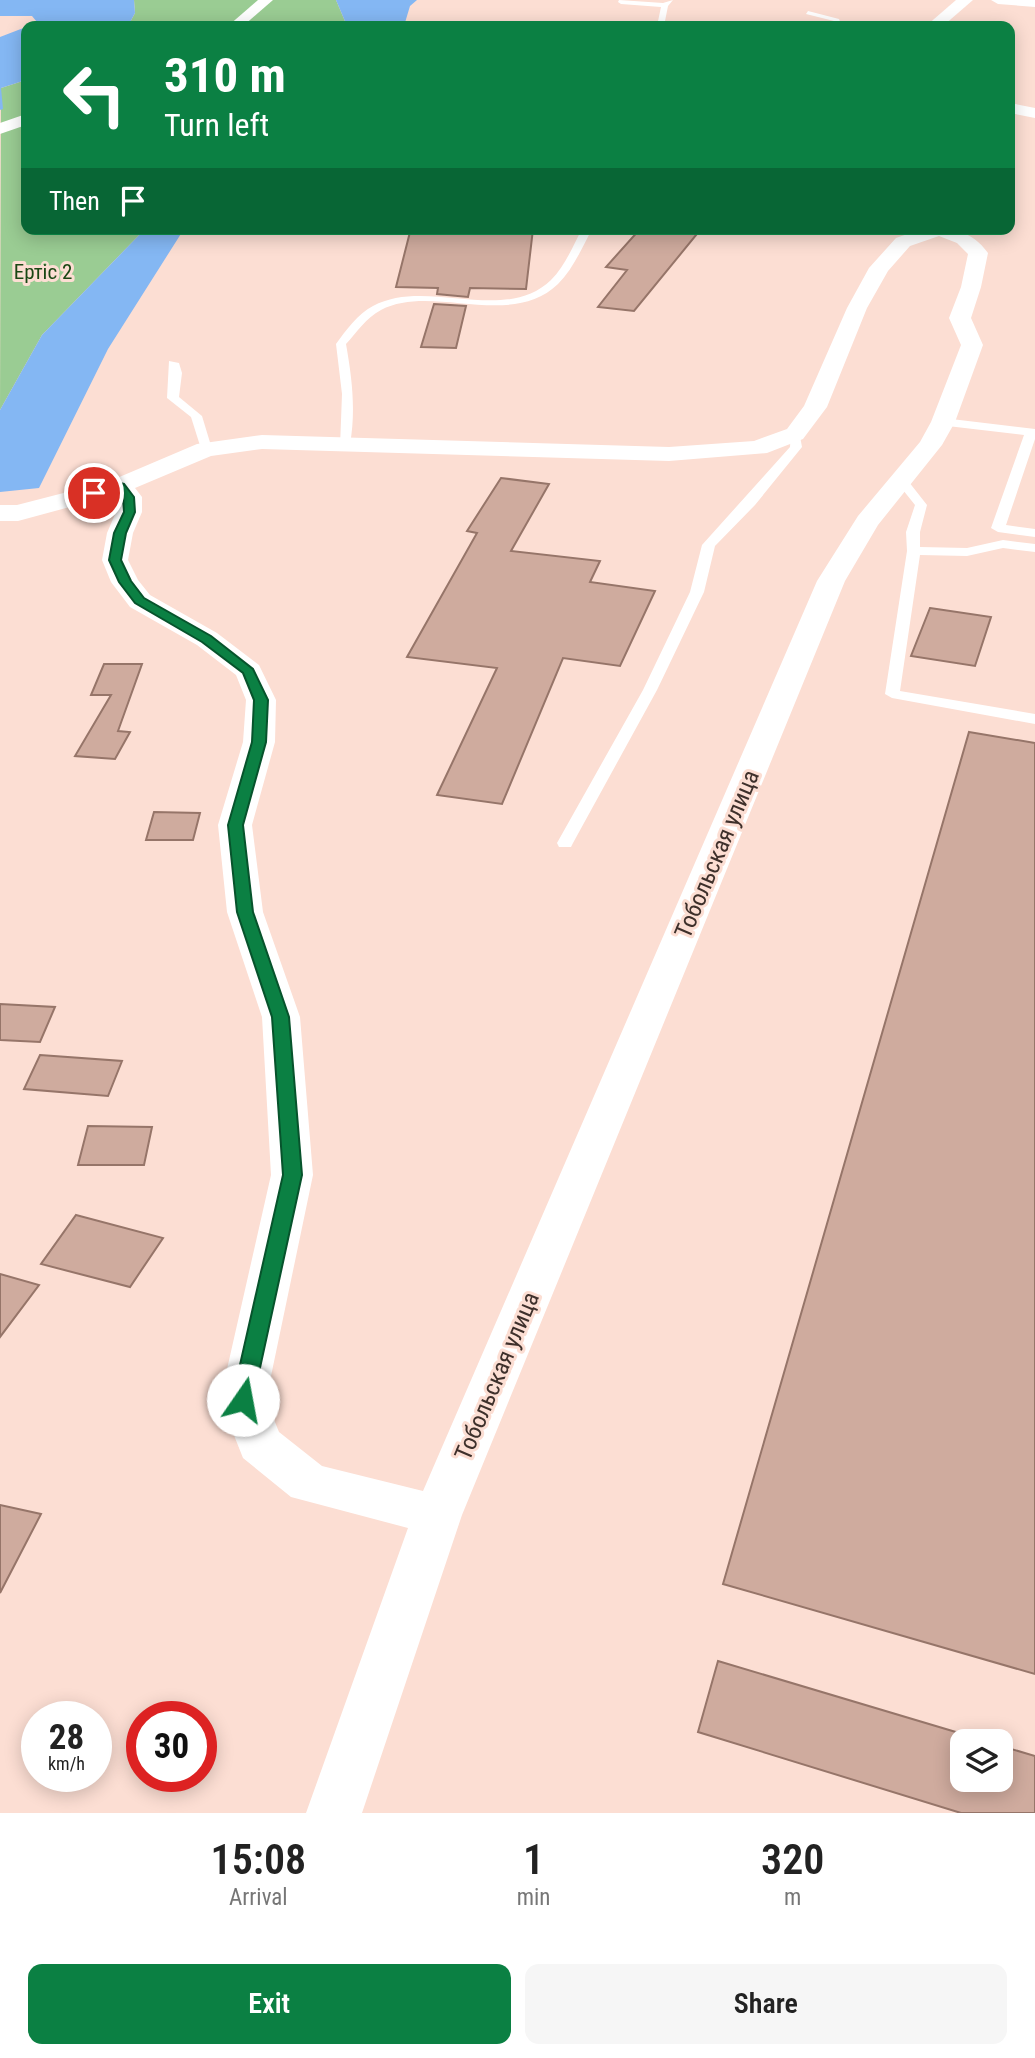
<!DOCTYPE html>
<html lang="en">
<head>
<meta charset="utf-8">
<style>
	:root { --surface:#fff; --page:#f6f6f6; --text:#222; --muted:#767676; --accent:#0b8043 }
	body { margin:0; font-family:"Roboto Condensed",sans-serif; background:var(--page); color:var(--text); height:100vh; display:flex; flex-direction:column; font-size:26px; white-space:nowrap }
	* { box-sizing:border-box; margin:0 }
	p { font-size:23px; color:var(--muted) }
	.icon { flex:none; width:38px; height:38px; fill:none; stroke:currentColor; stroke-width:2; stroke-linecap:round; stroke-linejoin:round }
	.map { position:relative; height:1813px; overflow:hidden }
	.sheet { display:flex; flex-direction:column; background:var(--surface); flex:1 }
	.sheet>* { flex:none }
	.top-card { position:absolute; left:21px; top:21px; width:994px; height:214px; border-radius:14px; box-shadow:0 4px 18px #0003; background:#0b8043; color:#fff; overflow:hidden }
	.fabs { position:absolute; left:950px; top:1729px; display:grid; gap:14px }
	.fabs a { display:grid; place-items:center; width:63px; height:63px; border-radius:14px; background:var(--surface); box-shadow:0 4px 18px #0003; font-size:35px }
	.speed { position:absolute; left:21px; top:1701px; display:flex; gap:14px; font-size:35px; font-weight:700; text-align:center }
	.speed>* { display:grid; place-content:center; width:91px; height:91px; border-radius:50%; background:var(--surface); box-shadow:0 4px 18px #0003; line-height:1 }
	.speed small { font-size:18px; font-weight:400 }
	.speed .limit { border:10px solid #d22; background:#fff; color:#111 }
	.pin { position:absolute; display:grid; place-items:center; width:60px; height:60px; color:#fff; margin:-30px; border:4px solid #fff; border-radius:50%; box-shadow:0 2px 7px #0007 }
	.me { position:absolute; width:77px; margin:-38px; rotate:12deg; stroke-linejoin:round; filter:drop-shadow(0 0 5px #0008) }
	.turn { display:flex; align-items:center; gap:24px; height:147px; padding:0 28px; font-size:32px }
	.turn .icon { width:91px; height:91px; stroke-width:2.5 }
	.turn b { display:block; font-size:49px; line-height:60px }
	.then { display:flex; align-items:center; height:66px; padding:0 28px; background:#0003; gap:14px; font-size:26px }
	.eta { display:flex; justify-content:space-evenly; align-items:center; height:119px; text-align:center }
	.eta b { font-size:42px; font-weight:600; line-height:49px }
	.cta { display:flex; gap:14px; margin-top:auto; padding:14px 28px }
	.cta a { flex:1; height:80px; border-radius:14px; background:var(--accent); color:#fff; font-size:28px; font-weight:600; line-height:80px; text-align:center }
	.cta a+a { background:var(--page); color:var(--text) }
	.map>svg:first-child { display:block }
</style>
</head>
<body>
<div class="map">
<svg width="1035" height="1813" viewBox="0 0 1035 1813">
	<rect width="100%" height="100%" fill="#fcded3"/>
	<g fill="#9acc93">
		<polygon points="134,0 336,0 347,26 128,26 135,13"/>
		<polygon points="26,80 26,229 145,229 42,335 0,410 1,88"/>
	</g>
	<g fill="#84b7f3">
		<polygon points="0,0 134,0 135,13 128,26 28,26 37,22 32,16 0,16"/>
		<polygon points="336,0 417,0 410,6 404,26 347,26"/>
		<polygon points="26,27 26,80 1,88 3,109 0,110 0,37"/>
		<polygon points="145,229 184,229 108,349 39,488 0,492 0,410 42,335"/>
	</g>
	<g fill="#cfab9e" stroke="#967569" stroke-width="2">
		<polygon points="471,229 533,229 526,289 470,288 468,297 437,294 438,288 396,287 410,232 470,233"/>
		<polygon points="640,229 701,229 634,311 598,307 627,270 606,267"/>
		<polygon points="434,304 466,306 456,348 421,347"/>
		<polygon points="501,478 549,484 511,551 600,561 590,582 655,591 620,666 563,658 502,804 437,795 497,668 407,657 477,533 467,531"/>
		<polygon points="930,608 991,617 975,666 911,656"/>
		<polygon points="104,664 142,664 118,731 130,732 115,759 75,756 111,695 91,695"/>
		<polygon points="969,732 1035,743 1035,1674 723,1584"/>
		<polygon points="154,812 200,813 193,840 146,840"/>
		<polygon points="0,1004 55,1007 40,1042 0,1040"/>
		<polygon points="40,1055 122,1061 108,1096 24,1089"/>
		<polygon points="88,1126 152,1127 144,1165 78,1165"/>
		<polygon points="76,1215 163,1238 130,1287 41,1264"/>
		<polygon points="0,1274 39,1285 0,1337"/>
		<polygon points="0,1505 41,1514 0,1593"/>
		<polygon points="718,1661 986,1741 962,1741 962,1780 1001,1780 1001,1746 1035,1756 1035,1813 961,1813 698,1732"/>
	</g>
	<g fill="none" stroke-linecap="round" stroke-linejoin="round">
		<g fill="#fff" fill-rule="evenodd">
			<polygon points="619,0 663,3 673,0 668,6 664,26 657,26 661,7 621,4 618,2"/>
			<polygon points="808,11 839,19 842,26 835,26 834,21 806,14"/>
			<path d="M582,229H592C582,248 573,269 558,284C510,330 432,283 381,310C366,318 357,332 346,344C352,378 356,410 350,444L340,447L342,394L336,344C346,330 358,314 373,306C427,277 504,325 551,280C565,266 573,246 582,229Z"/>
			<polygon points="169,361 179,363 182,373 179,397 202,416 212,449 210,452 202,452 191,417 167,398"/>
			<polygon points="943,418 1035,429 1035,439 1006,525 1035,529 1035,537 998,532 991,528 1024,435 939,425 937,422"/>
			<polygon points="791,431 799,431 802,447 755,505 715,546 704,592 657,690 573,843 571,847 559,847 557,843 643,690 690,592 702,545 790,447"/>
			<polygon points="901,476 905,477 927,505 920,532 920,547 967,548 1003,540 1035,544 1035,552 1003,548 967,556 920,555 900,691 1035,714 1035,724 892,698 885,694 907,551 906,532 915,505 895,480"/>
		</g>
		<g fill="#fff" fill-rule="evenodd">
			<polygon points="258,0 273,0 243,26 228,26"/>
			<polygon points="991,0 1035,0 1035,7 998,4"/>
			<polygon points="26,114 26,125 0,134 0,123"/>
			<path d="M922,229C950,229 970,228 988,253L981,287L971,318L983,345L955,422L942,445L878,525L845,581L462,1515L362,1813H306L408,1528L291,1497L243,1458L220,1400L271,1175L262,1017L227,912L218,825L243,742L246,700L236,675L197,645L130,607L111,582L102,560L107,533L116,512V498L114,495L18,521H0V505H17L110,481L197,444L262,435L669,447L754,441L787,429L804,406L847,308L869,268L896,238ZM939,236L957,243L968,254L961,287L949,318L961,345L931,422L920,442L858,516L817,581L423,1491L322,1466L279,1432L266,1400L313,1175L300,1017L263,912L252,825L275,742L276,700L259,665L217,633L150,595L138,580L128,560L133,533L142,512V497L135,488L211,456L262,449L669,461L767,453L803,439L827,407L867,308L888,271L910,246Z"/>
		</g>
		<g fill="#fff" fill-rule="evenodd">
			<polygon points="956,0 973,0 943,26 926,26"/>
			<polygon points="1010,103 1035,108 1035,118 1010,113"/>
		</g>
	</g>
	<polygon fill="#0b8043" stroke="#07532c" stroke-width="2" points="120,483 124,484 134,497 135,512 126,533 121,560 131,581 144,598 211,636 253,669 268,700 266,742 243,825 253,912 289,1017 302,1175 253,1400 250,1406 243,1408 235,1406 232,1400 283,1175 272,1017 237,912 228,825 252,742 254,700 243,673 202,642 135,603 119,582 109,560 114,533 124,512 123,498 117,490 94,496 88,493"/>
	<g text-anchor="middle" stroke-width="6" stroke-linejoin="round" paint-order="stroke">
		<g font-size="21" fill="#1a4714" stroke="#fcded3">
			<text x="43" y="279">Ертіс 2</text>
		</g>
		<g font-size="24" fill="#3e302b" stroke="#fcded3">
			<text transform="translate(717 854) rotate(-67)" y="8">Тобольская улица</text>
			<text transform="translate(497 1376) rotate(-67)" y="8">Тобольская улица</text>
		</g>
	</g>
</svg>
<div class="fabs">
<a><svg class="icon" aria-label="layers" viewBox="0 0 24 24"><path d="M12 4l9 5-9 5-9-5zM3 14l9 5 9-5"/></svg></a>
</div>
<div class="speed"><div>28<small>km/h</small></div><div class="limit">30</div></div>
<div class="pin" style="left:94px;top:493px;background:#d93025"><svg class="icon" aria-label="arrive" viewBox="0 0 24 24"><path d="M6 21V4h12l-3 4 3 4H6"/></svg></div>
<svg class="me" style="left:243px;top:1400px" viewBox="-20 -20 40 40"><circle r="19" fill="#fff"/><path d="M0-13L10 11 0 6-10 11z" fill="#0b8043"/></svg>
<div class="top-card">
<div class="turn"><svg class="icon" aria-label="left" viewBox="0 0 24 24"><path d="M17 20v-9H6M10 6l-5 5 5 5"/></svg><div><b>310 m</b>Turn left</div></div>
<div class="then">Then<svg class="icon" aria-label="arrive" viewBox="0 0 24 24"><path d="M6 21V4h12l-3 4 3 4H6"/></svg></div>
</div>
</div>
<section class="sheet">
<div class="eta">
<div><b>15:08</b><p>Arrival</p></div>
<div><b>1</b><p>min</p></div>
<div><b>320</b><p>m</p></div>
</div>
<div class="cta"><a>Exit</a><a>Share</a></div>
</section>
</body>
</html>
